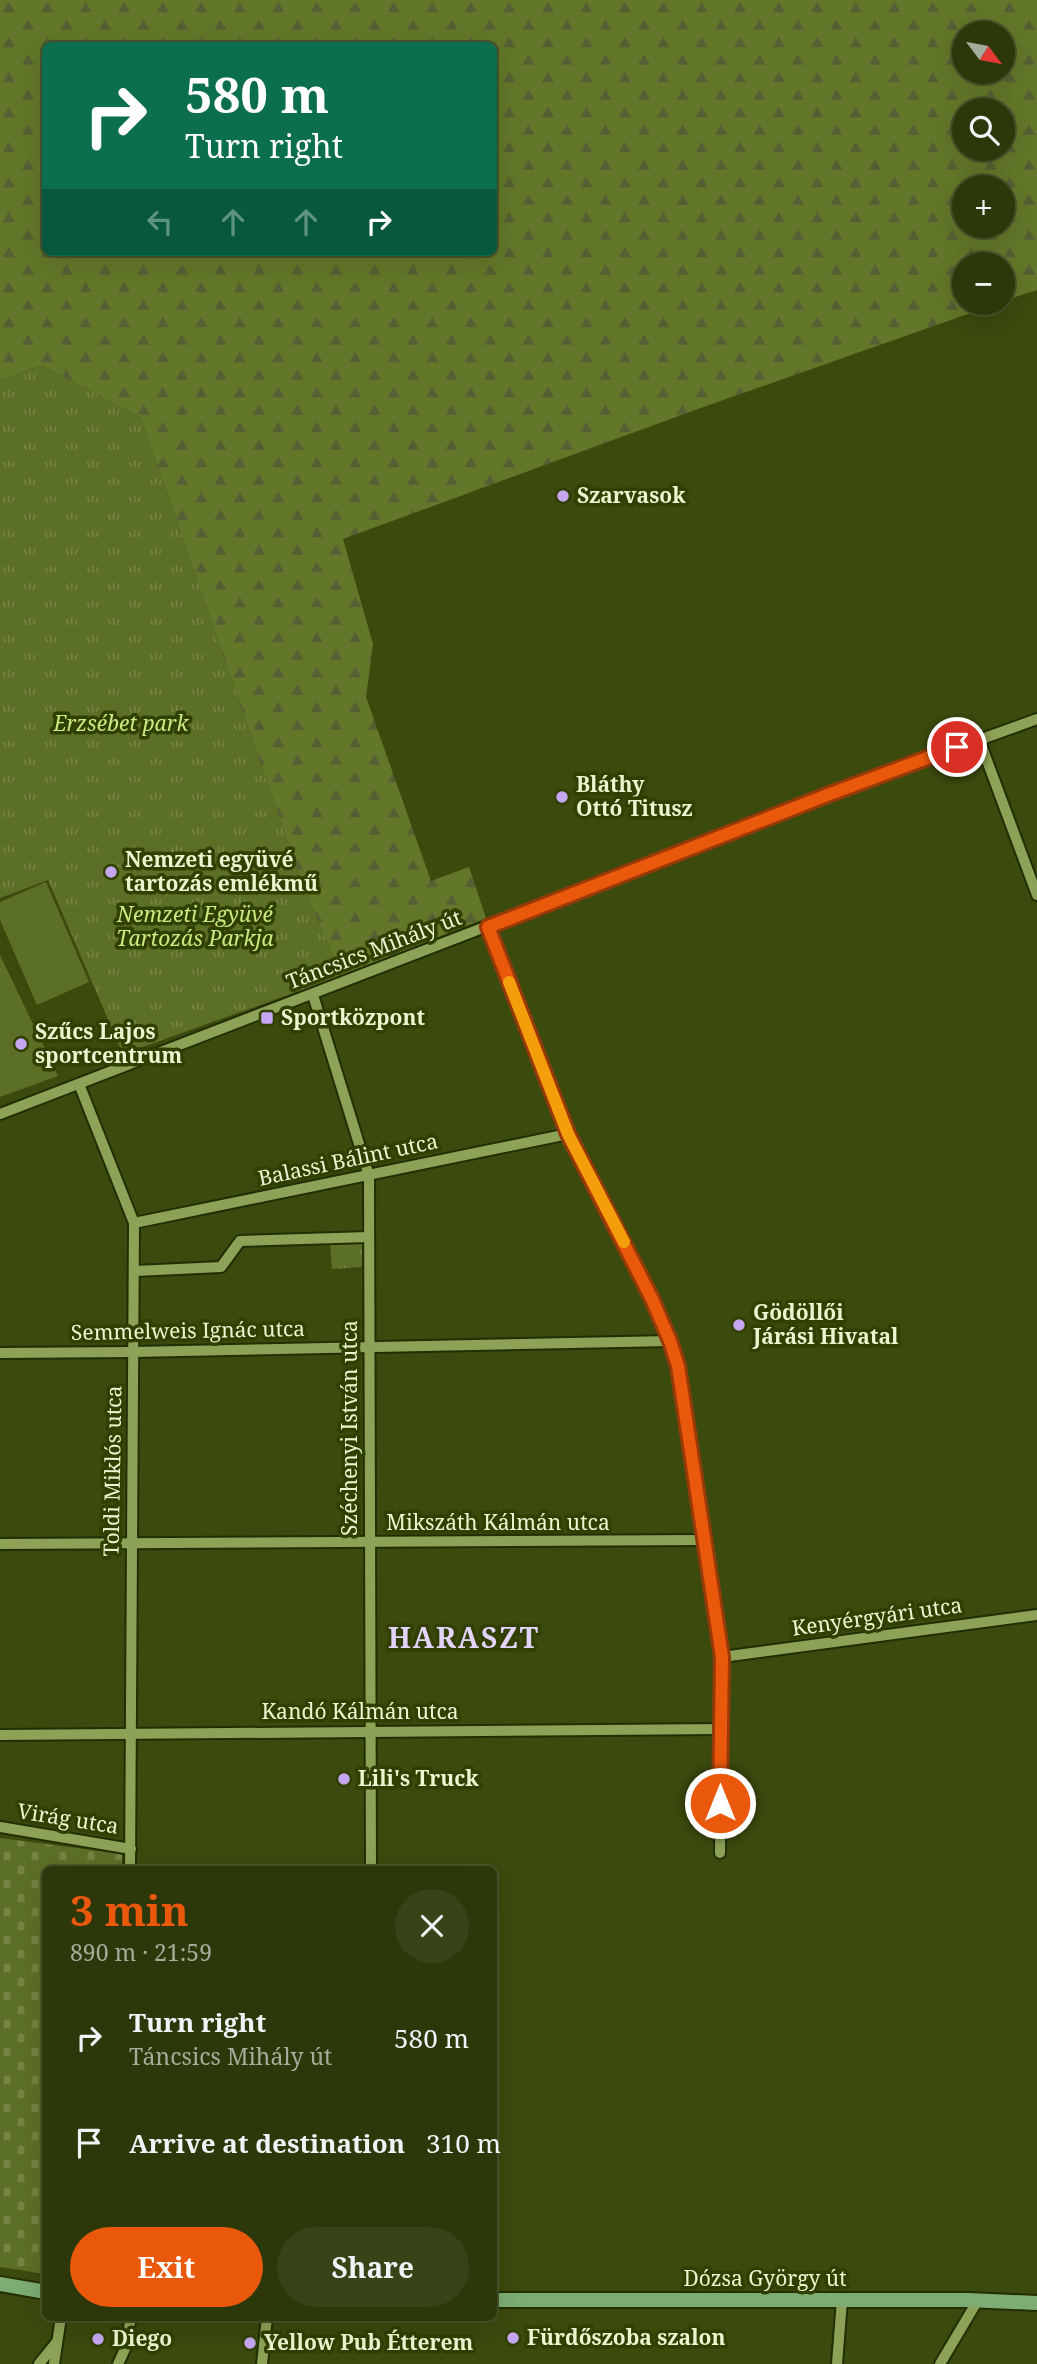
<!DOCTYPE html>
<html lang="en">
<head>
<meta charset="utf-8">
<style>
	:root { --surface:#2c380a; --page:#384318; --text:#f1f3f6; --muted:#a6ac9c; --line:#48522b; --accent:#ea580c }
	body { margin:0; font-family:"Noto Serif",serif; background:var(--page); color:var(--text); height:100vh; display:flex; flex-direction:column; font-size:26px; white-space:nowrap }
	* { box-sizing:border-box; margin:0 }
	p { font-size:23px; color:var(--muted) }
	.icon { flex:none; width:38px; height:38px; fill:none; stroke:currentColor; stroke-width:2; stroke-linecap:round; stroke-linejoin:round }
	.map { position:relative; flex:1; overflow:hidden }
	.panel { position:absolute; left:42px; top:1866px; width:455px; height:455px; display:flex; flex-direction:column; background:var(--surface); border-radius:10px; box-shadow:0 7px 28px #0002,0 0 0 2px var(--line) }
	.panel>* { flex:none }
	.hud { position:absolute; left:42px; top:42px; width:455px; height:214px; border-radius:10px; box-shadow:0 7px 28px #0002,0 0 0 2px var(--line); background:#0b6e4f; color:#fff; overflow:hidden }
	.needle { width:46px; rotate:122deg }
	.fabs { position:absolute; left:952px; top:21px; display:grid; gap:14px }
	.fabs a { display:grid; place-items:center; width:63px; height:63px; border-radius:50%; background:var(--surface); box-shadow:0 7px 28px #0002,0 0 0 2px var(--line); font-size:35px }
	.pin { position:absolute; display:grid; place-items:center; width:60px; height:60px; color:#fff; margin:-30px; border:4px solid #fff; border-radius:50%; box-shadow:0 2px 7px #0007 }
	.me { position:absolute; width:77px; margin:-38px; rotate:0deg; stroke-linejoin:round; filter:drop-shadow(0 0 5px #0008) }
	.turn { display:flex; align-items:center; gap:24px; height:147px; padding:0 28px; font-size:32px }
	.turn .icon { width:91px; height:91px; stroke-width:2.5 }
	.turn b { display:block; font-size:49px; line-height:60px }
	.lanes { display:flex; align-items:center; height:66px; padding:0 28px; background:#0003; justify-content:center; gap:35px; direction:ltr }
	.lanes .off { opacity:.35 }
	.round { display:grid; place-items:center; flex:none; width:74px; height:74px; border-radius:37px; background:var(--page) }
	.head { display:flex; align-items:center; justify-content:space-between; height:119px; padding:0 28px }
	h1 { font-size:42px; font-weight:700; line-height:52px; color:var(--accent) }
	.primary-button { display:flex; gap:14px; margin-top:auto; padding:14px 28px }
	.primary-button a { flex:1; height:80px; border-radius:42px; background:var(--accent); color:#fff; font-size:28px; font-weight:700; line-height:80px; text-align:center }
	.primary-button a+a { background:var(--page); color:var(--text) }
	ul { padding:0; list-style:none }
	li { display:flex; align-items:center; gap:21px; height:105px; padding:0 28px }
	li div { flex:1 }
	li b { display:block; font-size:26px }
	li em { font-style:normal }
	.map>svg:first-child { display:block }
</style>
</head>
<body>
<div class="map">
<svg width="1037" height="2364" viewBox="0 0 1037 2364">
	<defs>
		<pattern id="grass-tufts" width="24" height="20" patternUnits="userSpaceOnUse" patternTransform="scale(1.75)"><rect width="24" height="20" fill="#5c6f26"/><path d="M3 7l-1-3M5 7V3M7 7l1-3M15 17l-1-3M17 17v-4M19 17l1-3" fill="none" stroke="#738444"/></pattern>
		<pattern id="forest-firs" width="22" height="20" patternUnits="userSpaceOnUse" patternTransform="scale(1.75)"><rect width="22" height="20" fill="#627729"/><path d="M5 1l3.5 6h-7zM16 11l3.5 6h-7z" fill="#546034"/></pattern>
		<pattern id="cemetery-stones" width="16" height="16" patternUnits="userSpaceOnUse" patternTransform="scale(1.75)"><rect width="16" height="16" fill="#5c6f26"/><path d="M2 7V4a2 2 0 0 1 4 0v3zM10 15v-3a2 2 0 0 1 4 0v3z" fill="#738444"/></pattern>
	</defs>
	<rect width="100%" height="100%" fill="#3b4a0d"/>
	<g fill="url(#grass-tufts)">
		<polygon points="41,365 141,418 302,882 341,976 123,1054 48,880 0,898 0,381"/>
		<polygon points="362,1243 362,1267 332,1269 330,1245"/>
	</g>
	<path fill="url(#forest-firs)" fill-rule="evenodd" d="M0,0H1037V290L1003,301V264H964V303H999L695,410L343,539L373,644L366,697L431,881L469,867L486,918L341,976L302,882L141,418L41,365L0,381ZM964,33H1003V72H964ZM46,46H494V252H46ZM964,110H1003V149H964ZM964,187H1003V226H964Z"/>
	<polygon fill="url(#cemetery-stones)" points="0,1838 122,1854 122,1869 46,1869 45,2274 0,2267"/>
	<g fill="#5c6f26">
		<polygon points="46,882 89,982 37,1005 0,920 0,902"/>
		<polygon points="0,955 58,1076 0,1097"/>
	</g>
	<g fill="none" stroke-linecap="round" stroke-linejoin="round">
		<g stroke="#242e04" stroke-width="14">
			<g id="minor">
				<polyline points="979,739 1037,895"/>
				<polyline points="488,927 568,1134 651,1299 671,1341 678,1366 722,1657 720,1853"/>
				<polyline points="313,995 369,1176 371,1869"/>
				<polyline points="79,1084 134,1223 130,1869"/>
				<polyline points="0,1114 830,794 1037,719"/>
				<polyline points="134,1223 568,1134"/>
				<polyline points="135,1271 221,1267 240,1241 369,1237"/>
				<polyline points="0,1353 133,1352 671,1341"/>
				<polyline points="0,1544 703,1540"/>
				<polyline points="722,1657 1037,1615"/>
				<polyline points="0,1735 721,1729"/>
				<polyline points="0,1827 131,1849"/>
				<polyline points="39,2364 56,2343"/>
				<polyline points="54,2364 61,2317"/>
				<polyline points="118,2364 125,2349 131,2317"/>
				<polyline points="262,2364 267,2317"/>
				<polyline points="837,2364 842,2300"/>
				<polyline points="940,2364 978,2300"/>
			</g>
		</g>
		<g stroke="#242e04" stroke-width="18">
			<g id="secondary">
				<polyline points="0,2284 46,2292"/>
				<polyline points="494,2300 968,2300 1037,2303"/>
			</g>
		</g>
		<use href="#minor" stroke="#8ca256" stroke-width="10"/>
		<use href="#secondary" stroke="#7dad73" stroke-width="14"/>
	</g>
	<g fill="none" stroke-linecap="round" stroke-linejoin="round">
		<g stroke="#983908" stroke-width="18">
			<polyline id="route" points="720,1803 722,1657 678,1366 670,1341 652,1299 568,1134 488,927 830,794 957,747"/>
		</g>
		<use href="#route" stroke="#ea580c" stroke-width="12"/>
		<polyline stroke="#f59e0b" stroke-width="12" points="509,982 568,1134 624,1242"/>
	</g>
	<g fill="#c5a7f1" stroke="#313f00" stroke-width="2.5">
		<circle cx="563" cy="496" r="7"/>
		<circle cx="562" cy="797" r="7"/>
		<circle cx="111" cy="872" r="7"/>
		<rect x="260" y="1011" width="14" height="14" rx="3.5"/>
		<circle cx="21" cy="1044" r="7"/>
		<circle cx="739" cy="1325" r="7"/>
		<circle cx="344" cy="1779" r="7"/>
		<circle cx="513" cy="2338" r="7"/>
		<circle cx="98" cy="2339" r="7"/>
		<circle cx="250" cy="2343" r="7"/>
	</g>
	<g text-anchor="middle" stroke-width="7" stroke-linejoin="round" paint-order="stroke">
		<g font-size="21" font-weight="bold" fill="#e9f6cf" stroke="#313f00" text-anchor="start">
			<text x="577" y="503">Szarvasok</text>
			<text x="576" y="792">Bláthy<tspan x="576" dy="24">Ottó Titusz</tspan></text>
			<text x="125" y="867">Nemzeti együvé<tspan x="125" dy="24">tartozás emlékmű</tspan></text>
			<text x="281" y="1025">Sportközpont</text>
			<text x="35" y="1039">Szűcs Lajos<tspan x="35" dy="24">sportcentrum</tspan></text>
			<text x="753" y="1320">Gödöllői<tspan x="753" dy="24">Járási Hivatal</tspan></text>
			<text x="358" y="1786">Lili's Truck</text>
			<text x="527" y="2345">Fürdőszoba szalon</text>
			<text x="112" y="2346">Diego</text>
			<text x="264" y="2350">Yellow Pub Étterem</text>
		</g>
		<g font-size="21" font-style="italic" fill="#cae980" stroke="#313f00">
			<text x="121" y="731">Erzsébet park</text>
			<text x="195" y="922">Nemzeti Együvé<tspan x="195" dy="24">Tartozás Parkja</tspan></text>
		</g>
		<g font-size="21" fill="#e9f6cf" stroke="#313f00">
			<text transform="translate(374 950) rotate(-21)" y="7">Táncsics Mihály út</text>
			<text transform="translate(348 1160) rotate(-12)" y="7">Balassi Bálint utca</text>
			<text transform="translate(188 1331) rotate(-1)" y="7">Semmelweis Ignác utca</text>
			<text transform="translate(350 1428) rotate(-90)" y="7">Széchenyi István utca</text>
			<text transform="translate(113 1471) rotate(-89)" y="7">Toldi Miklós utca</text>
			<text x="498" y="1530">Mikszáth Kálmán utca</text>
			<text transform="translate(877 1617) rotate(-8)" y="7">Kenyérgyári utca</text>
			<text x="360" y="1719">Kandó Kálmán utca</text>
			<text transform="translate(68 1819) rotate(9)" y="7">Virág utca</text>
			<text x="765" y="2286">Dózsa György út</text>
		</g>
		<g font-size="28" font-weight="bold" letter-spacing="2" fill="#e3d3fd" stroke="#313f00">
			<text x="464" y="1648">HARASZT</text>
		</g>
	</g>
</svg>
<div class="fabs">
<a><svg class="needle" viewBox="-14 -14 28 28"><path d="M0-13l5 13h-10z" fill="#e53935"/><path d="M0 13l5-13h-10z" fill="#a6ac9c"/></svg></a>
<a><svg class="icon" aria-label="search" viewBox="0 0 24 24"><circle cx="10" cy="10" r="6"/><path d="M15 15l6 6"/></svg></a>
<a>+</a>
<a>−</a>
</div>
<div class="pin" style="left:957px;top:747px;background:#d93025"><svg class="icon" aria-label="arrive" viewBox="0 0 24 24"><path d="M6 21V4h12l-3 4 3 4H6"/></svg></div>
<svg class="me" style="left:720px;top:1803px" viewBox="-20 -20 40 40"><circle r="17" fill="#ea580c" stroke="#fff" stroke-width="3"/><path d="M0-11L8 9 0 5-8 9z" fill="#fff"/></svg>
<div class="hud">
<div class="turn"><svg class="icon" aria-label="right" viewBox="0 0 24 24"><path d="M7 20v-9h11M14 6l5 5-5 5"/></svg><div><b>580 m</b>Turn right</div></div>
<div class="lanes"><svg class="icon off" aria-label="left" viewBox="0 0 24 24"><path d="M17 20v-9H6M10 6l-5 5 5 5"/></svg><svg class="icon off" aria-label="ahead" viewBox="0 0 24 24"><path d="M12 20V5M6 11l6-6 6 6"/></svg><svg class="icon off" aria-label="ahead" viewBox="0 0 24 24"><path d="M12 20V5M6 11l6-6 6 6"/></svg><svg class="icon" aria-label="right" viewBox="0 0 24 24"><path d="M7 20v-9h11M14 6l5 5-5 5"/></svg></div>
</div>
<section class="panel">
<div class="head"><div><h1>3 min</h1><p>890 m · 21:59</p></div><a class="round"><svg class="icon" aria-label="close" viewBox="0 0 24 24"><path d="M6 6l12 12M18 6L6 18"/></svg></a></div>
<ul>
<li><svg class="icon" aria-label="right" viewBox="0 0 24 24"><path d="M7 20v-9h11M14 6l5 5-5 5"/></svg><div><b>Turn right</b><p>Táncsics Mihály út</p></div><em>580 m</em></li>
<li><svg class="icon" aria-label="arrive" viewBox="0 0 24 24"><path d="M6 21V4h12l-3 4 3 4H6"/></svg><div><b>Arrive at destination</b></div><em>310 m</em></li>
</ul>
<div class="primary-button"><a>Exit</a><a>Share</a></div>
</section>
</div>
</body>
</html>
